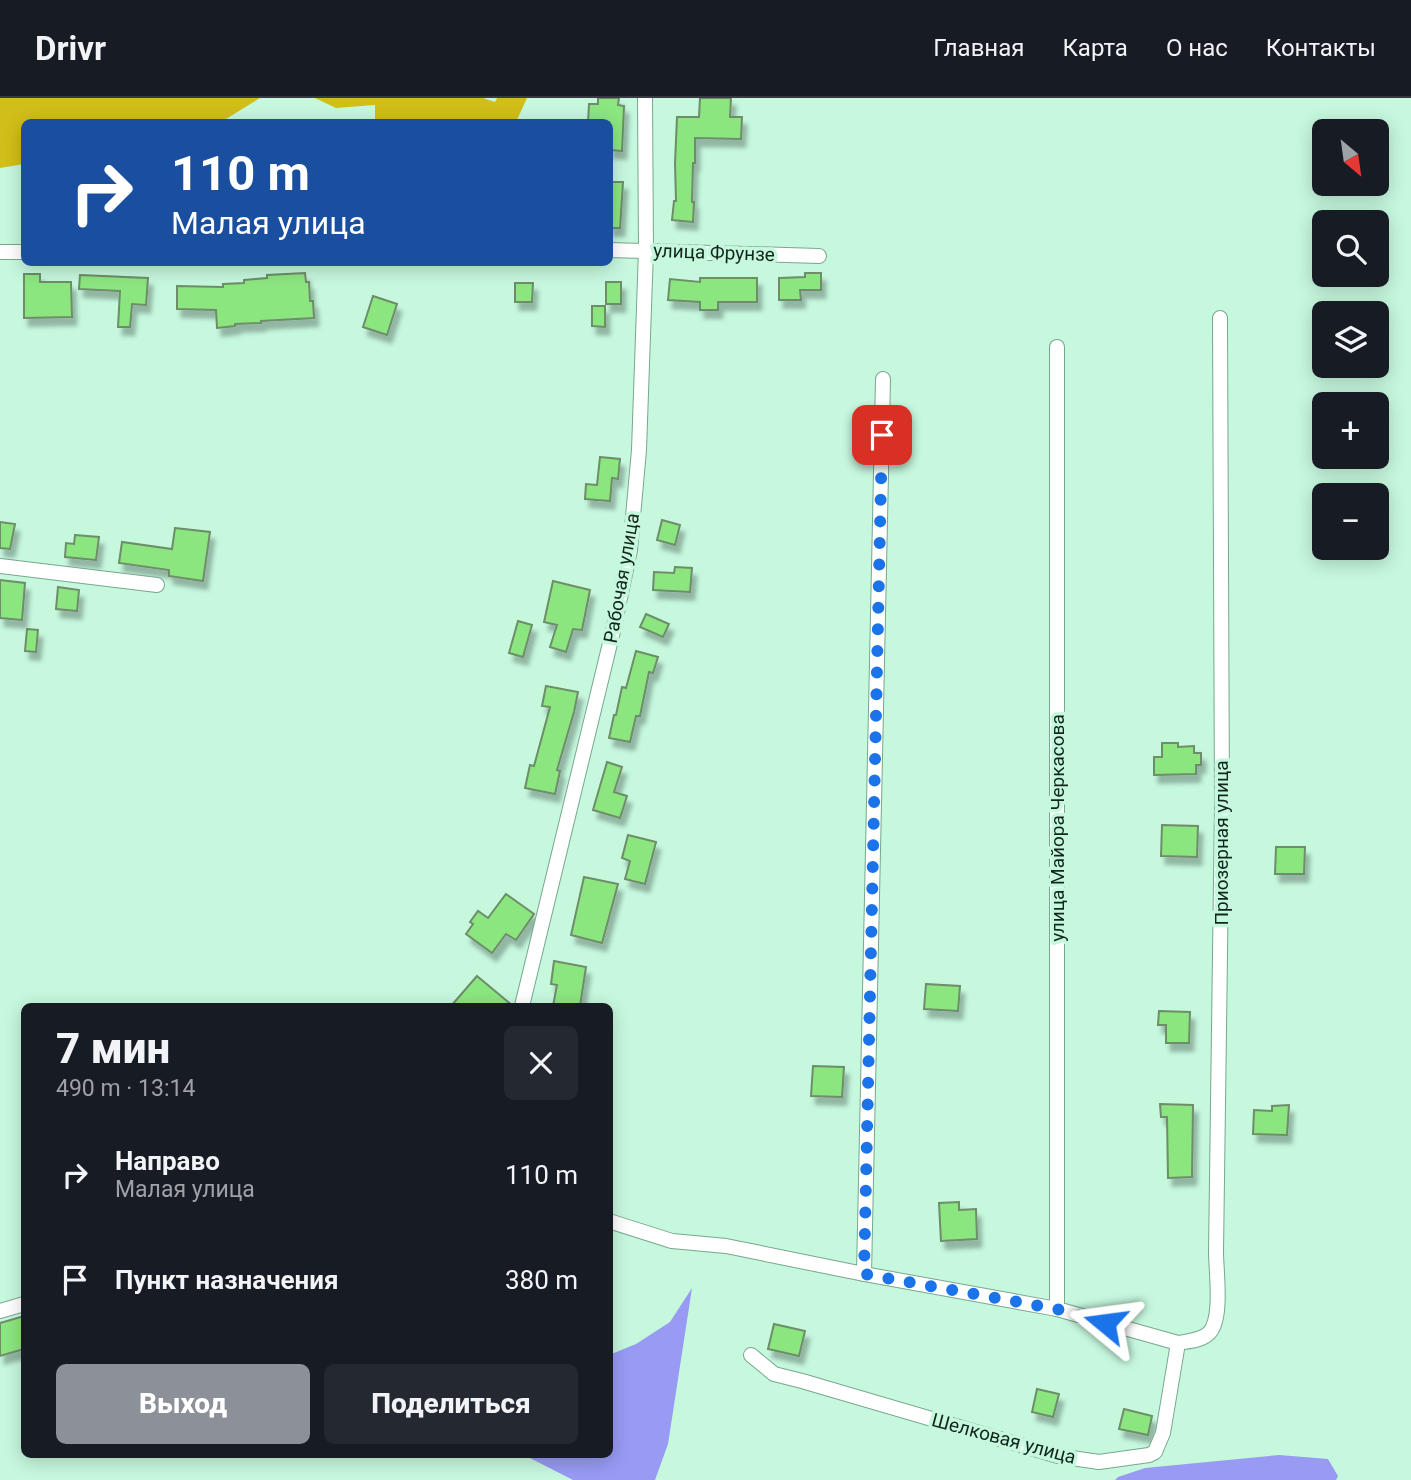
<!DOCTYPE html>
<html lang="ru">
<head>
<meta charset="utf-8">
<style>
	:root { --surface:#171b24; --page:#242831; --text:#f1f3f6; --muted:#9ea1a6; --line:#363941; --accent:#8c9099 }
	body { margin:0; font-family:Roboto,sans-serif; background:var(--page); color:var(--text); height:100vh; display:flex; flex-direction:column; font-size:26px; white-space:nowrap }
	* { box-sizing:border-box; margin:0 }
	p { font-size:23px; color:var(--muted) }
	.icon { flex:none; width:38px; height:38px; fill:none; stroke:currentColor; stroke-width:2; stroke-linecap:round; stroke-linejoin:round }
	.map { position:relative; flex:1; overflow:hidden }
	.drawer { position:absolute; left:21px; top:905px; width:592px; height:455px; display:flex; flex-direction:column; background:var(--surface); border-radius:10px; box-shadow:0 4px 18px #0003 }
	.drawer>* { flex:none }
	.guide { position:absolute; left:21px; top:21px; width:592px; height:147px; border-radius:10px; box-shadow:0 4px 18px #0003; background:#1a4fa0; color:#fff; overflow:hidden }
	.needle { width:46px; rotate:151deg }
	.tools { position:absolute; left:1312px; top:21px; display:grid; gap:14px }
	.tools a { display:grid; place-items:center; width:77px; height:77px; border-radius:10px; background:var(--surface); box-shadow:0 4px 18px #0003; font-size:35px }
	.pin { position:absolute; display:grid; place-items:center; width:60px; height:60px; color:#fff; margin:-30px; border-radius:14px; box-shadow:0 4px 10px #0006 }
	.me { position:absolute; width:77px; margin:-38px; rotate:286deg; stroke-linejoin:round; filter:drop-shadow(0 0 5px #0008) }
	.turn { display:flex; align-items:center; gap:24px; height:147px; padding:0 35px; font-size:32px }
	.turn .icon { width:91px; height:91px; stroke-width:2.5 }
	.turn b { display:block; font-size:49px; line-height:60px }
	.round { display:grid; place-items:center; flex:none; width:74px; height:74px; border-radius:10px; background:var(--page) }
	.headline { display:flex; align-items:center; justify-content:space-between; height:119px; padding:0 35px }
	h1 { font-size:42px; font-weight:800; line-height:52px }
	.cta { display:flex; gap:14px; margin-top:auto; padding:14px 35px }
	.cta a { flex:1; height:80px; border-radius:10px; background:var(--accent); color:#fff; font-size:28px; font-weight:800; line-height:80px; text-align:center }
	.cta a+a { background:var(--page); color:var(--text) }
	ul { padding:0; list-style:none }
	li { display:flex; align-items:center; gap:21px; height:105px; padding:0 35px }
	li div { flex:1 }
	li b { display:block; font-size:26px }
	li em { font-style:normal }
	header { display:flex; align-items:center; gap:42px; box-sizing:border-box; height:98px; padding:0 35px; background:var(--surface); border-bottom:2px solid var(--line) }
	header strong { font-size:33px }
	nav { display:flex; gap:38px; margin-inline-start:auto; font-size:24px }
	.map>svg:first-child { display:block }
</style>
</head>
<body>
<header>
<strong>Drivr</strong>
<nav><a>Главная</a><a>Карта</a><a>О нас</a><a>Контакты</a></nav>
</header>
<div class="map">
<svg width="1411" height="1382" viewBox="0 0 1411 1382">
	<defs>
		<filter id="shadow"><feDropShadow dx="4.5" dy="8" stdDeviation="2" flood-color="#0004"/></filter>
	</defs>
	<rect width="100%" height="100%" fill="#c6f8de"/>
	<g fill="#d2be18">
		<polygon points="0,0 260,0 221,24 24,24 24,66 0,70"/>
		<polygon points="315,0 483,0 495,4 497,0 527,0 516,24 375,24 375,7 336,10"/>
	</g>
	<g fill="#989af4">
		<polygon points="692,1190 668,1346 655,1382 573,1382 522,1356 609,1356 609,1257 636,1246 670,1224"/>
		<polygon points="1279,1357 1328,1361 1338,1378 1336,1382 1115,1382 1118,1379 1145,1370"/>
	</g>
	<g fill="#8ce680" stroke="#6e8d69" stroke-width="2" filter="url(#shadow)">
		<polygon points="598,0 619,0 618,7 624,8 622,53 609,52 609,24 588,24 589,6 598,6"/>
		<polygon points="700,0 731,0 730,19 742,19 741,41 695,40 695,65 693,65 692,104 694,104 693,124 672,122 674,103 676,103 675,65 677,19 699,19"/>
		<polygon points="609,84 623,84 620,130 609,130"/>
		<polygon points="305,175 306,184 309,184 310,203 313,203 314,220 261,223 261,225 235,226 235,228 217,230 216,212 177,211 177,188 223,189 223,186 244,185 244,182 267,180 267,177"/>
		<polygon points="805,175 821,175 821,192 800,192 801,202 779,202 779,180 805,179"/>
		<polygon points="24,176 40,176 40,184 71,184 72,219 24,220"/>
		<polygon points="80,177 148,180 146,207 132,206 130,229 118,229 120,193 79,191"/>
		<polygon points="700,180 757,180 757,204 718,204 718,212 700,212 700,204 668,202 670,181 700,184"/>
		<rect x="606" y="184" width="15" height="22"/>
		<polygon points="515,185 533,185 532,204 515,204"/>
		<polygon points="373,198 397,206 387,237 363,229"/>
		<polygon points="592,208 605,208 605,229 592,228"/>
		<polygon points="600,359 620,361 618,381 612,380 610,403 585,401 586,386 597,387"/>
		<polygon points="662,422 680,427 675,447 657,442"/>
		<polygon points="0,424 15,426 10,451 0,450"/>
		<polygon points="175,430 210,434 203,483 169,478 169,472 119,465 122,444 172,451"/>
		<polygon points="75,437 99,439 96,462 65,459 66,445 74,446"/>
		<polygon points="675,469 692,470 690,494 653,492 654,474 674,475"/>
		<polygon points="0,482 25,485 22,522 0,520"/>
		<polygon points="553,483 590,492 582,532 573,531 566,554 550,549 557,527 544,524"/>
		<polygon points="58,489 79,492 77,513 56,511"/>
		<polygon points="646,516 669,526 663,539 640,529"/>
		<polygon points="518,523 532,527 523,559 509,555"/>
		<polygon points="27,531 38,532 36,554 25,553"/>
		<polygon points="636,553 658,559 653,575 649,574 640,618 636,618 630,644 609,640 614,617 616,617 622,589 626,590"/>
		<polygon points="546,588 578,594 574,614 557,672 560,673 555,696 525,690 530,667 534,668 550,609 542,608"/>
		<polygon points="1162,645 1178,645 1178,649 1194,648 1194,655 1201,655 1201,667 1196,667 1196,676 1154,677 1154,659 1162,659"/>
		<polygon points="607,664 622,669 614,694 627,698 620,720 593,712"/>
		<polygon points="1162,727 1198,728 1197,759 1161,758"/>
		<polygon points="628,737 656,744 645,786 625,781 630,763 622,760"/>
		<polygon points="1276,749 1305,749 1304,776 1275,776"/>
		<polygon points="584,779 618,786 602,845 571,837"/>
		<polygon points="506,796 534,816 516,842 506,836 492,855 466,836 473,826 470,824 478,813 488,820"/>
		<polygon points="554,863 586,869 580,908 553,908 557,887 551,886"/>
		<polygon points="477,878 513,908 451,908"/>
		<polygon points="926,886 960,888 958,913 924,911"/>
		<polygon points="1159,913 1190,914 1189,945 1166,945 1166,927 1158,927"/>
		<polygon points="813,968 844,969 842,999 811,998"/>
		<polygon points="1160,1006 1193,1007 1192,1079 1168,1080 1167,1019 1161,1019"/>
		<polygon points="1289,1007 1287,1037 1253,1036 1254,1012 1272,1013 1272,1008"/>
		<polygon points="959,1104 959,1112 976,1111 977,1141 941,1143 939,1105"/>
		<polygon points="24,1218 24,1251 0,1258 0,1225"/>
		<polygon points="774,1226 805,1233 799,1258 768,1251"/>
		<polygon points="1037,1291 1059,1296 1053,1319 1032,1314"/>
		<polygon points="1124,1311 1152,1318 1148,1337 1119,1331"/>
	</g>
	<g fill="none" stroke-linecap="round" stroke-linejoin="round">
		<g stroke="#78a78f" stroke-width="16">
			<g id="street">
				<polyline points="609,152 819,158"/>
				<polyline points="0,154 24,154"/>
				<polyline points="0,468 157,487"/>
				<polyline points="522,908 613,533 630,452 639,352 646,152 645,0"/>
				<polyline points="609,1123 672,1143 726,1148 864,1176 1057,1211 1178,1245 1163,1335 1155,1354 1149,1357 1099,1364 1058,1358 802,1283 774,1276 751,1257"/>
				<polyline points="864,1176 883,281"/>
				<polyline points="1057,1211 1057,249"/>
				<polyline points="0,1213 24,1206"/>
				<path d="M1178,1245C1188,1243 1201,1243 1209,1235C1223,1221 1216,1173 1216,1154L1222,708L1220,220"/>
			</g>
		</g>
		<use href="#street" stroke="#fff" stroke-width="14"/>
	</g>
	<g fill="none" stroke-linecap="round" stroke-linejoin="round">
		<polyline stroke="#1a73e8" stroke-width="12" stroke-dasharray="0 21.6" points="882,337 864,1176 1057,1211 1105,1225"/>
	</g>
	<g text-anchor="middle" stroke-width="7" stroke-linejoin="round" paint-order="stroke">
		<g font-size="19" fill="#13261d" stroke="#c6f8de">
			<text transform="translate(714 154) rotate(2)" y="7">улица Фрунзе</text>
			<text transform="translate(621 480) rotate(-80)" y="7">Рабочая улица</text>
			<text transform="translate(1057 730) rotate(-90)" y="7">улица Майора Черкасова</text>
			<text transform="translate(1221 745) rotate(-90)" y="7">Приозерная улица</text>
			<text transform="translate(1004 1340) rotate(15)" y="7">Шелковая улица</text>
		</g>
	</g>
</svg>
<div class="tools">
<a><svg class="needle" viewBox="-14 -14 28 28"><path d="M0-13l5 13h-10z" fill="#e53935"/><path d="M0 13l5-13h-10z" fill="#9ea1a6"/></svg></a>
<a><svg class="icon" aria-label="search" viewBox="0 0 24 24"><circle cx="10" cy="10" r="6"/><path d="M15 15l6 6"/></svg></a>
<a><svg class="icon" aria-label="layers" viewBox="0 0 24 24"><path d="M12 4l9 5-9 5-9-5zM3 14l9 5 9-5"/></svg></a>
<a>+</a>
<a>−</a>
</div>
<div class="pin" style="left:882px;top:337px;background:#d93025"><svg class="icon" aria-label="arrive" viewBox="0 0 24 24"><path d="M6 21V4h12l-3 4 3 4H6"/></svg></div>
<svg class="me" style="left:1105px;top:1225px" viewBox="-20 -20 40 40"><path d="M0-17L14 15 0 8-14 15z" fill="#1a73e8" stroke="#fff" stroke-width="4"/></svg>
<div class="guide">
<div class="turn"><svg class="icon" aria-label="right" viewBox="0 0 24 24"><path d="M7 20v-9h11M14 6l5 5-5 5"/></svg><div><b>110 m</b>Малая улица</div></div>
</div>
<section class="drawer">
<div class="headline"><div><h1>7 мин</h1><p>490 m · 13:14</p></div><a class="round"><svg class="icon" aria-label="close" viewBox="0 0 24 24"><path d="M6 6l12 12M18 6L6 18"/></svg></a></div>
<ul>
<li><svg class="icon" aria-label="right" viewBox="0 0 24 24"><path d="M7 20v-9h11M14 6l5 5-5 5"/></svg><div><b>Направо</b><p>Малая улица</p></div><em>110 m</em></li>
<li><svg class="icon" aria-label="arrive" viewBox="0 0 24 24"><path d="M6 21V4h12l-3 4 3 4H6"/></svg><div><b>Пункт назначения</b></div><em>380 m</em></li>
</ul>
<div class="cta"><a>Выход</a><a>Поделиться</a></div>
</section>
</div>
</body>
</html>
